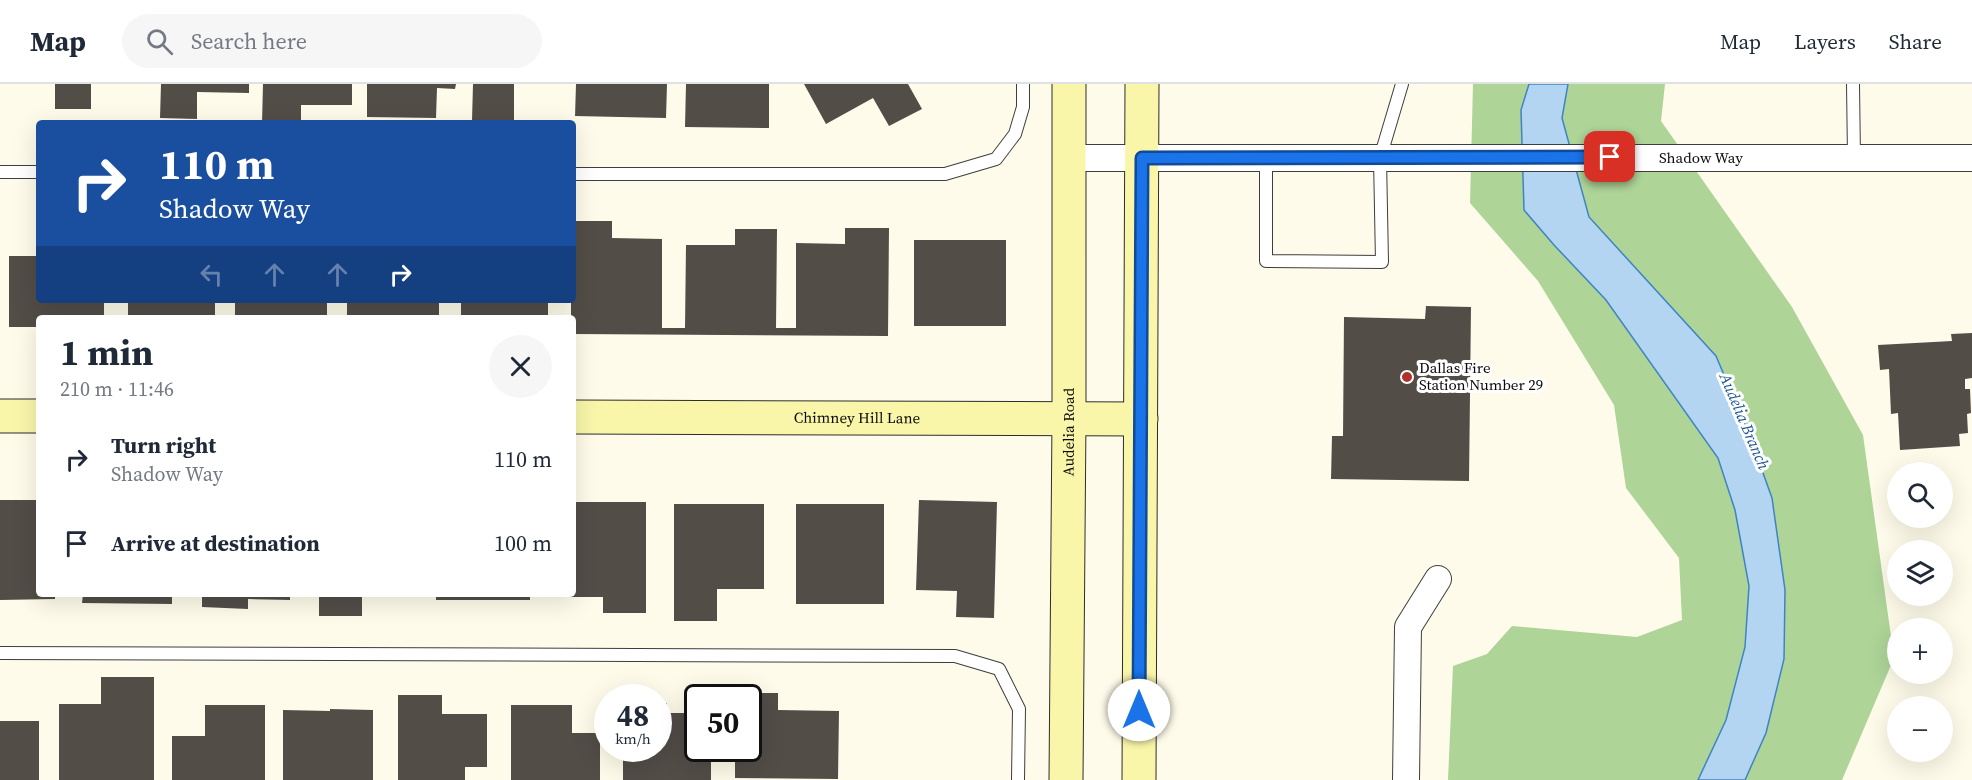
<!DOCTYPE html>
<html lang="en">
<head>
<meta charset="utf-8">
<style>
	:root { --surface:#fff; --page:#f6f6f7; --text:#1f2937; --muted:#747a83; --line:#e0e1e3 }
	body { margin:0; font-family:"Source Serif 4",serif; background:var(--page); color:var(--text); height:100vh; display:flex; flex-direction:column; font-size:22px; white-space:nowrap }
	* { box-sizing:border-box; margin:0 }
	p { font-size:20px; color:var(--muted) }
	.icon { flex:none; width:33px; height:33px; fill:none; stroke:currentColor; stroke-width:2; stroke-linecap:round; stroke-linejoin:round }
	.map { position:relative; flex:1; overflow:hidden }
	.drawer { position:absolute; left:36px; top:231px; width:540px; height:282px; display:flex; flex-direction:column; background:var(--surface); border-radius:6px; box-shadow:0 6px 24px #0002 }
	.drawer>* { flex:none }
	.hud { position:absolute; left:36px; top:36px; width:540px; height:183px; border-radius:6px; box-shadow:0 6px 24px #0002; background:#1a4fa0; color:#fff; overflow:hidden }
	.tools { position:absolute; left:1887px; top:378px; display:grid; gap:12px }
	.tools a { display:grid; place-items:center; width:66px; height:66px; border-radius:50%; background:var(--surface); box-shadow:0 6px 24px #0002; font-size:30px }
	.speed { position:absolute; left:594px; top:600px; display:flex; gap:12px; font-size:30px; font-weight:700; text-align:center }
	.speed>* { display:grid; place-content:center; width:78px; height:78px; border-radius:50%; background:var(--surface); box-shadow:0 6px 24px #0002; line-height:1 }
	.speed small { font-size:15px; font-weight:400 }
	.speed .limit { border:3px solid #111; border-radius:9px; background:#fff; color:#111 }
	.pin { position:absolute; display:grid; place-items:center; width:51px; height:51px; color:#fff; margin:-26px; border-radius:12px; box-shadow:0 3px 9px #0006 }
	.me { position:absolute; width:66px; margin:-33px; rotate:0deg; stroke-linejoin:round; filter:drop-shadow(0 0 4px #0008) }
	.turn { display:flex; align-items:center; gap:21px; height:126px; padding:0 24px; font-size:27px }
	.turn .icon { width:78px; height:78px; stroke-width:2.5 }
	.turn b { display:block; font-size:42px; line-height:51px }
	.lanes { display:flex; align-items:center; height:57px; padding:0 24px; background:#0003; justify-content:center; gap:30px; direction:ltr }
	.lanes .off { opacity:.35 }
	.round { display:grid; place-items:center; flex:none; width:63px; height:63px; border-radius:32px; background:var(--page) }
	.overview { display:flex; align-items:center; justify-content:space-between; height:102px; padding:0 24px }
	h1 { font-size:36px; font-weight:700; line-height:45px }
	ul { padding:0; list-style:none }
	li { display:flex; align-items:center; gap:18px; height:84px; padding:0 24px }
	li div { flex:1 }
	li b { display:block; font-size:22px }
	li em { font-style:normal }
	header { display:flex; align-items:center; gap:36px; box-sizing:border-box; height:84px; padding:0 30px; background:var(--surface); border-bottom:2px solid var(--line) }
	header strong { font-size:28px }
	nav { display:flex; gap:33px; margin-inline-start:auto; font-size:21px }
	.search { width:420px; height:54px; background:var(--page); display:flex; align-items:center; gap:15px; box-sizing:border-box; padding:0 21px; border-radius:33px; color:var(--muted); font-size:22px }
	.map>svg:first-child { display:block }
</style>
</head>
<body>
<header>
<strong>Map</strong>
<div class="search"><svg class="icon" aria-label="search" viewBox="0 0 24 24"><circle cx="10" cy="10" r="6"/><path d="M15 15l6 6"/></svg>Search here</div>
<nav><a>Map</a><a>Layers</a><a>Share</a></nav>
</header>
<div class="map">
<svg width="1972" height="696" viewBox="0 0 1972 696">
	<rect width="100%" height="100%" fill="#fefbea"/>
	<polygon fill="#aed498" points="1473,0 1665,0 1661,37 1792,223 1863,351 1894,574 1842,696 1448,696 1453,582 1487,570 1512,542 1637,553 1682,536 1679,474 1626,404 1614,321 1538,197 1470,119"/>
	<polygon fill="#b3d5f1" stroke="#3f84c2" stroke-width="1.5" points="1529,0 1568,0 1562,34 1589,133 1716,272 1749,350 1772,414 1785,506 1784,575 1766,649 1745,696 1698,696 1726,636 1745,563 1749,502 1735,426 1718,374 1606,216 1554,161 1524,126 1521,26"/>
	<g fill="#534d48">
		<rect x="55" y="0" width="36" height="25"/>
		<polygon points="161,0 249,0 249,9 197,8 197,35 160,34"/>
		<polygon points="263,0 352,0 352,21 301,21 301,39 262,39"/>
		<polygon points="367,0 456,0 455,5 437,4 436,34 367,33"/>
		<polygon points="473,0 514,0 514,38 472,37"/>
		<polygon points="576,0 667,0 666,34 575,32"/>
		<polygon points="686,0 769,0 769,44 685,43"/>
		<polygon points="804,0 908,0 922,25 889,42 873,14 826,40"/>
		<polygon points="573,137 612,137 612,154 662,155 662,244 685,244 686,161 735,161 735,145 777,145 776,244 796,244 796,159 845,160 845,144 889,144 888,252 573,250 573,234 571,234 571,216 573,216"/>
		<rect x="914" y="156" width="92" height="86"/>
		<polygon points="9,172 39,172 39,216 104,216 104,234 39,234 39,243 9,243"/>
		<rect x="128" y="216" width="87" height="18"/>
		<rect x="235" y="216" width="92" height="18"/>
		<rect x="347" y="216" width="92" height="18"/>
		<rect x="461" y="216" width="87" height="18"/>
		<polygon points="1426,222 1471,223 1469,397 1331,395 1332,352 1343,352 1344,233 1425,235"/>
		<polygon points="1972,249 1972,294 1965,295 1965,305 1970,305 1971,329 1967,330 1968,349 1959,350 1960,362 1900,366 1898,329 1891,330 1889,285 1880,286 1878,261 1952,257 1951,250"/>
		<polygon points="0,416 39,416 39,510 55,510 55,515 0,516"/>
		<polygon points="919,416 997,418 994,534 956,533 957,507 916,506"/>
		<polygon points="573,418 646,418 646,529 603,529 603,513 557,513 557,510 573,510"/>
		<polygon points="674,420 764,420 764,505 717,505 717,537 674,537"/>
		<rect x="796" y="420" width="88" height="100"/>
		<polygon points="83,510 172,510 172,520 82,519"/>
		<polygon points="202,510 290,510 290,516 248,515 248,525 202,523"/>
		<rect x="319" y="510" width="43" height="22"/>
		<rect x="436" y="510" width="94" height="6"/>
		<polygon points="101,593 154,593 154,696 59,696 59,620 101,620"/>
		<polygon points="736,609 778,609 778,626 839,627 838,695 735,694 735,664 748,664 748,614 736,614"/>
		<polygon points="398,611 442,611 442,630 487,630 487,683 465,683 465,696 398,696"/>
		<polygon points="658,619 667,619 667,629 698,629 698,664 711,664 711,696 623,696 623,664 658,664"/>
		<polygon points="205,621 265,621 265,696 172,696 172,652 205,652"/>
		<polygon points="511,621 572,621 572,649 600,649 600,696 511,696"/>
		<polygon points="330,625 373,626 373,696 283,696 283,626 330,627"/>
		<rect x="0" y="637" width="39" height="59"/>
	</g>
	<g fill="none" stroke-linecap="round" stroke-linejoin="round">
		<g stroke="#3e3e3e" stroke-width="14">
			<g id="lane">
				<polyline points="1853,0 1854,74"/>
				<polyline points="1266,74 1266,177 1382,178 1380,74 1402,0"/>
				<polyline points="0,88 39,88"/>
				<polyline points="573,90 945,90 996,75 1015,50 1023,23 1023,0"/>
				<polyline points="0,569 955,572 999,585 1019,625 1018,696"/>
			</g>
		</g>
		<g stroke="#3e3e3e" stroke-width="28">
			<g id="street">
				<path id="s1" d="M1069,74H1972"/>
				<polyline points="1406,696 1408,543 1438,495"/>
			</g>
		</g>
		<g stroke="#2d2d2d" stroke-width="35">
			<g id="secondary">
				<polyline points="0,332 39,332"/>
				<path id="s2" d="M573,333L1141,335"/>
				<path id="s3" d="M1066,696L1069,334V0"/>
				<polyline points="1139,696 1142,0"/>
			</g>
		</g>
		<use href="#lane" stroke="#fff" stroke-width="12"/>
		<use href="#street" stroke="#fff" stroke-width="26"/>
		<use href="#secondary" stroke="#f9f6aa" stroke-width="33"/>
	</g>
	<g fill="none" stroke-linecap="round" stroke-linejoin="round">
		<g stroke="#114b97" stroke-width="15">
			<polyline id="route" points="1139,626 1142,74 1610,73"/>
		</g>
		<use href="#route" stroke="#1a73e8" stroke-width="10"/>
	</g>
	<circle fill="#b0322e" stroke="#fff" stroke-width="2" cx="1407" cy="293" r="6"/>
	<g text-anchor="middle" stroke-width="6" stroke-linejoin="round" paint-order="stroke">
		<g font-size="15" fill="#0b0b0b" stroke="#fff">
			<text dy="5" stroke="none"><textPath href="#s1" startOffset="632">Shadow Way</textPath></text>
			<text dy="5" stroke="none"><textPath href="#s2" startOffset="284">Chimney Hill Lane</textPath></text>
			<text dy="5" stroke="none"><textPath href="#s3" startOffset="348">Audelia Road</textPath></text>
		</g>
		<g font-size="15" fill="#0b0b0b" stroke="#fff" text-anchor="start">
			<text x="1419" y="289">Dallas Fire<tspan x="1419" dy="17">Station Number 29</tspan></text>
		</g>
		<g font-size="16" font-style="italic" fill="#1f5792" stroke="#fff">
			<text transform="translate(1745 337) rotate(67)" y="6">Audelia Branch</text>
		</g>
	</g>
</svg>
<div class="tools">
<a><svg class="icon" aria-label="search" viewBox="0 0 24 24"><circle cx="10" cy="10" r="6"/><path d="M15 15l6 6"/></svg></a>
<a><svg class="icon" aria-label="layers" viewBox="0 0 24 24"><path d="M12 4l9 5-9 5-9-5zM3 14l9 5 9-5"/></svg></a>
<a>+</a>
<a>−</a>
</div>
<div class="speed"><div>48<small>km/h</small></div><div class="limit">50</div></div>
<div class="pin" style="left:1610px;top:73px;background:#d93025"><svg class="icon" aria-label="arrive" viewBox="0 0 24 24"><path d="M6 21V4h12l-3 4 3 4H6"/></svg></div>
<svg class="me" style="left:1139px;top:626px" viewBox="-20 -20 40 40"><circle r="19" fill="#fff"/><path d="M0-13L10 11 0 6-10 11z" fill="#1a73e8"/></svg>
<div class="hud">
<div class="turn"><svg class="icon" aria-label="right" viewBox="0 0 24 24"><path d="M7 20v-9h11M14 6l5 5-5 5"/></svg><div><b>110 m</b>Shadow Way</div></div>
<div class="lanes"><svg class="icon off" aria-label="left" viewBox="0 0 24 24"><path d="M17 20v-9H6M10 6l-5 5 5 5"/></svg><svg class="icon off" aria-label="ahead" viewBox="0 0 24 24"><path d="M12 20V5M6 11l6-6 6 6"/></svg><svg class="icon off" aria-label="ahead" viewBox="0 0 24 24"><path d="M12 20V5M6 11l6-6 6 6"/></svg><svg class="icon" aria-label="right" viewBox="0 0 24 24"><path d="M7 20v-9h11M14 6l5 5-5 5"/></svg></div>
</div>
<section class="drawer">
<div class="overview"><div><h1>1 min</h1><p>210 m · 11:46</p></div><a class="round"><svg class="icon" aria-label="close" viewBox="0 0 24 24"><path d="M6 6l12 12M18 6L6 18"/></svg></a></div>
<ul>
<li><svg class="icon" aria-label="right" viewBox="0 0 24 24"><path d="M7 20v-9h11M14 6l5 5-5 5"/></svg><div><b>Turn right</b><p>Shadow Way</p></div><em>110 m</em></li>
<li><svg class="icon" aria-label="arrive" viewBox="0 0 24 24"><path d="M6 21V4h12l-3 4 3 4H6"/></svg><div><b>Arrive at destination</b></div><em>100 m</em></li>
</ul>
</section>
</div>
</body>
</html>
